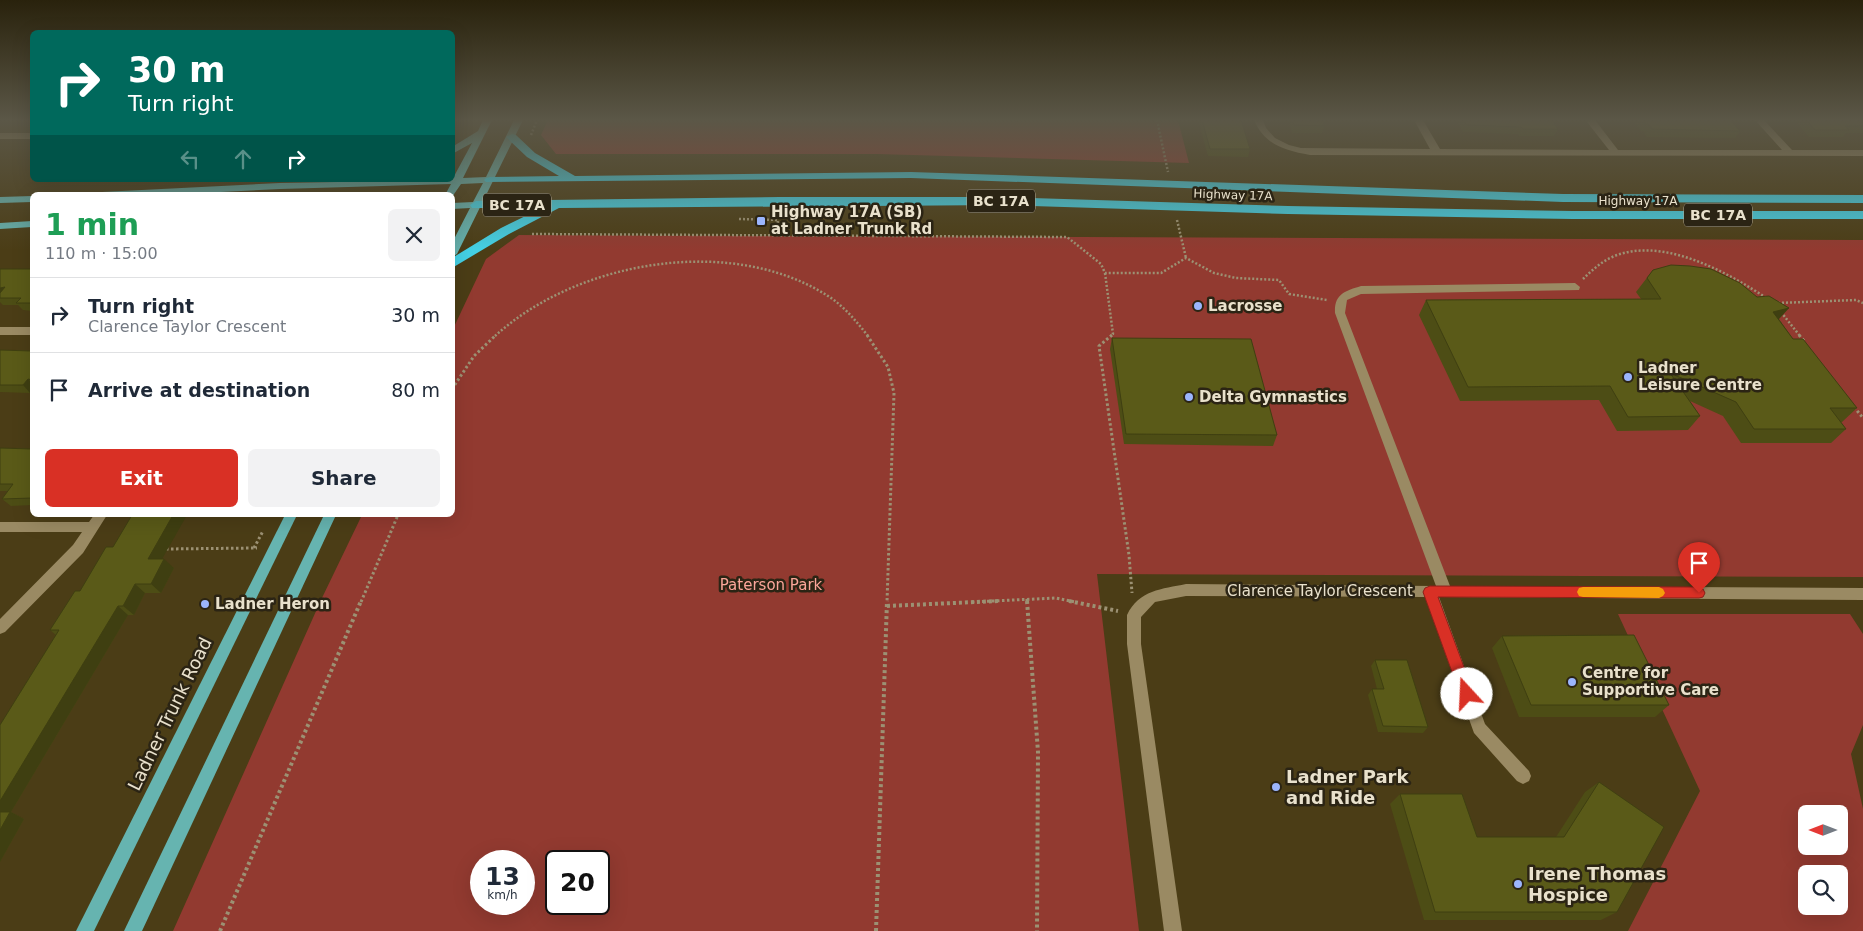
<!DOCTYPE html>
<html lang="en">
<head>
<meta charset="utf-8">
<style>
	:root { --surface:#fff; --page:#f2f2f3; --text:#1f2937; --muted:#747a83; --line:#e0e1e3; --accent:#d93025 }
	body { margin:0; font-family:"DejaVu Sans",sans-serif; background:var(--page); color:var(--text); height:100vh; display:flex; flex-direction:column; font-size:19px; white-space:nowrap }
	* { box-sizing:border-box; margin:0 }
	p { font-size:16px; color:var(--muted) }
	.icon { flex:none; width:28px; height:28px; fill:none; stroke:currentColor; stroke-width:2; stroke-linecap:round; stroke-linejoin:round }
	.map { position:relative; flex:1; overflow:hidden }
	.drawer { position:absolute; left:30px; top:192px; width:425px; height:325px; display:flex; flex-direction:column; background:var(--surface); border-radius:8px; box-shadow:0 5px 20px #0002 }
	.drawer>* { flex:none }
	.hud { position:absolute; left:30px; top:30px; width:425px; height:152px; border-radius:8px; box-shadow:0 5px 20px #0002; background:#00695c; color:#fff; overflow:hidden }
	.needle { width:32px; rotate:270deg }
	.controls { position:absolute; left:1798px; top:805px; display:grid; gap:10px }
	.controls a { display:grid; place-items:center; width:50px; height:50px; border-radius:8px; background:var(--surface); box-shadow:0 5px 20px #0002; font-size:25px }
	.speed { position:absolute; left:470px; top:850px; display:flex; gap:10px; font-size:25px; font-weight:700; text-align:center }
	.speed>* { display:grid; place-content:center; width:65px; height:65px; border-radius:50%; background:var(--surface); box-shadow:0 5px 20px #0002; line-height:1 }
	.speed small { font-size:12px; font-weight:400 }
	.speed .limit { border:2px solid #111; border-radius:8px; background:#fff; color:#111 }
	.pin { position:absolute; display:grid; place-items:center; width:42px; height:42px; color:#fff; margin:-51px -21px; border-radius:50% 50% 50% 0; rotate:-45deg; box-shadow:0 0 5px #0007 }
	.pin .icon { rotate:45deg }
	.me { position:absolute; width:55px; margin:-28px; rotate:340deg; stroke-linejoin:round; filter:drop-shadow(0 0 4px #0008) }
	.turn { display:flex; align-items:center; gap:18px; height:105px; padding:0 15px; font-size:22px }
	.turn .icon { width:65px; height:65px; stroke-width:2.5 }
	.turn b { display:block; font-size:35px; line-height:42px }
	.lanes { display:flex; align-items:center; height:48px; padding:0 15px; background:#0003; justify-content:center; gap:25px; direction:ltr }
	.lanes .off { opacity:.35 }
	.round { display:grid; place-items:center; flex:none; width:52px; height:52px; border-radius:8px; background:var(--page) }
	.summary { display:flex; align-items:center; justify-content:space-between; height:85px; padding:0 15px }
	h1 { font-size:30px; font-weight:600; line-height:38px; color:#1e9e55 }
	.button { display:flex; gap:10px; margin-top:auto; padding:10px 15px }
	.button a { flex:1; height:58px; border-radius:8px; background:var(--accent); color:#fff; font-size:20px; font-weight:600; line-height:58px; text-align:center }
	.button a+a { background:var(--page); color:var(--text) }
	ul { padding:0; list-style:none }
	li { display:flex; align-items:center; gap:15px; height:75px; padding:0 15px; border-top:1px solid var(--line) }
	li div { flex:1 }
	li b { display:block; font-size:19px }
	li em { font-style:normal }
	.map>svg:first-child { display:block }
</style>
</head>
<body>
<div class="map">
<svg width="1863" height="931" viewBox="0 0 1863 931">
	<rect width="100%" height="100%" fill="#4b3d16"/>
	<g fill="#923a30" fill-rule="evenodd">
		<polygon points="548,120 1178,120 1189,163 877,154 556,154 541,135"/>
		<path d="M519,235L1863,240V577L1097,574L1139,931H173L321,600L362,515H452L453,329L486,259ZM481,861H524V904H481ZM556,861H599V904H556Z"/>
		<path d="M1618,614H1850L1863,634V725L1851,754L1863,809V931H1628L1700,791ZM1806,814H1839V846H1806ZM1806,874H1839V906H1806Z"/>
	</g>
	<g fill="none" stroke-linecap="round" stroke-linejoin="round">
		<g stroke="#9c9173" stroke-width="2.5" stroke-dasharray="2 2" stroke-linecap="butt">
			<polyline points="1157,120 1168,172"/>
			<polyline points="531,135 537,120"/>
			<polyline points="739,219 778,220 776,236"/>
			<polyline points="1177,220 1186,258"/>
			<polyline points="532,234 1067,237 1101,264 1105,273 1161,273 1186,258 1214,273 1236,278 1279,280 1289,294 1327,300"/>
			<polyline points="1105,273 1113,334 1111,336"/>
			<path d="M1583,279C1591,271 1600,263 1610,258C1660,234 1727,272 1768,299"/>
			<polyline points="1778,303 1856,300 1863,303"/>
			<polyline points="1781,312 1800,336"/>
			<path d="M495,336C577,261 731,234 828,296C844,306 856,321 868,336"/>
		</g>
		<g stroke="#9c9173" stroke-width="3" stroke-dasharray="2.5 2.5" stroke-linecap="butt">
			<polyline points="867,335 888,367 894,393 887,602"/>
			<polyline points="1112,335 1099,346 1129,555 1132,593"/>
			<polyline points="1799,335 1805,342"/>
			<polyline points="452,389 474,356 496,335"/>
			<polyline points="1854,407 1863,418"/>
			<polyline points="254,548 263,531"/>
			<polyline points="166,549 257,548"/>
			<polyline points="1027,599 1027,602"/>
			<polyline points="361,602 398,515"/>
			<polyline points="972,602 1056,598 1075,602"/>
		</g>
		<g stroke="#9c9173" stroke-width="4" stroke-dasharray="3 3" stroke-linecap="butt">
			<polyline points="1027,601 1038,752 1037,931"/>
			<polyline points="1069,601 1118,611"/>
			<polyline points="887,606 998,601"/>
			<polyline points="220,931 361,601"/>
			<polyline points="876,931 887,601"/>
		</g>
		<g fill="#9a8a63" fill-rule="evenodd">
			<path d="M1254,120H1263L1266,128L1275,138L1289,145L1301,148L1430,149L1414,120H1423L1440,149L1609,150L1587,122L1589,120H1595L1618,150H1782L1755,120H1764L1792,150H1863V156L1310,155C1284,150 1265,145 1254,120Z"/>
			<rect x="0" y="133" width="32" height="6"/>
			<path d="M1575,283L1580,287L1579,290L1361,294L1347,300L1345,313L1450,586L1863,588V600L1439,597L1485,724L1529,771L1531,776L1529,781L1523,784L1517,781L1474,733L1425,597L1186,596L1155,602L1141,617V644L1182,931H1164L1127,644V615C1139,590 1162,589 1186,584L1436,586L1335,313C1334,294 1345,291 1361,286Z"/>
			<rect x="0" y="327" width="32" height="8"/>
			<polygon points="94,515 107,515 83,553 5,632 0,634 0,619 73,545 82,532 0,532 0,522 89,522"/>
		</g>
		<g fill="#66b4b0" fill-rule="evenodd">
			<polygon points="483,120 492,120 463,178 486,177 514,120 523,120 457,254 452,257 452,243 470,208 452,209 452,203 473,202 483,183 461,184 452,197 452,195 445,195 451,184 280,189 161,195 97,195 102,192 280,183 452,180 472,143 452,154 452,147 478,131"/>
			<polygon points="32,196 32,202 0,203 0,197"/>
			<polygon points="32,221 32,227 0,229 0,223"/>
			<polygon points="285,515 297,515 94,931 76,931"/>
			<polygon points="324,515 336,515 142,931 124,931"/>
		</g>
		<g fill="#44d0e4" fill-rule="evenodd">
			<polygon points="512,134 516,135 535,153 575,176 911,172 1563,194 1863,195 1863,203 1563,202 911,178 486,182 484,180 486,178 490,177 559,176 527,157 506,137"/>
			<polygon points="780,197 1004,197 1288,206 1573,211 1863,211 1863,219 1573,219 1288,214 1004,205 559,208 509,234 452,268 452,258 501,228 542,208 472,208 470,205 476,201"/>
		</g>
	</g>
	<g fill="#4d4d15">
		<polygon points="1198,120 1241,120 1250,149 1248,157 1208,156"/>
		<polygon points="1278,120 1322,120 1325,126 1322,133 1292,133 1289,123 1279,123"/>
		<polygon points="1456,120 1552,120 1558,129 1554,136 1519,136 1518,134 1463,132"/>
		<polygon points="1632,120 1730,120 1740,131 1735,138 1647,137 1643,131 1641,131"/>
		<polygon points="1794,120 1863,120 1863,133 1846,133 1843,137 1809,137"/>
		<polygon points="0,269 32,269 32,311 23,310 18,305 3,305 0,302"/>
		<polygon points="1653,270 1757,297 1789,308 1779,319 1793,339 1857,408 1842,422 1841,422 1846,429 1831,443 1741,443 1723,416 1690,401 1700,416 1688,430 1617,431 1599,400 1460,401 1419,315 1426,300 1641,299 1636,292"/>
		<polygon points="1112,338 1277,435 1273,446 1124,444 1110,349"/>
		<polygon points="0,350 32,351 32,390 30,393 0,392"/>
		<polygon points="0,448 32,449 32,505 11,506 2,499 8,491 0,491"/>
		<polygon points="163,559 174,568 161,593 145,593 134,615 128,615 11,812 24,819 0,862 0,725 56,635 50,630 80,591"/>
		<polygon points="1502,636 1669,705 1655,717 1519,717 1492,648"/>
		<polygon points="1375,660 1428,727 1423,733 1378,732 1368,695 1372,689 1377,689 1371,666"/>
		<polygon points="1599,782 1617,912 1601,920 1424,920 1390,804 1400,794 1477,837 1556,837 1585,792"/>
	</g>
	<g fill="#3f3f11">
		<polygon points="5,287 0,296 0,288"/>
		<polygon points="1789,308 1776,322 1773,312"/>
		<polygon points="28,379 32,383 32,390 30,393 23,385"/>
		<polygon points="173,515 187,515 157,568 148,559"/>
		<polygon points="164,559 174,568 161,593 151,584"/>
		<polygon points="135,584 145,593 134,615 123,606"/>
		<polygon points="118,606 128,615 11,812 24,819 0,862 0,801"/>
	</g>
	<g fill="#5a5a18" stroke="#3f3f11">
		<polygon points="1202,120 1241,120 1250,149 1210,149"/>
		<polygon points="1293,120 1322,120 1325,126 1294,125"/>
		<polygon points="1464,120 1552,120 1558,129 1523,129 1521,127 1467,125"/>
		<polygon points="1642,120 1730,120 1740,131 1652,129 1648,124 1645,124"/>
		<polygon points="1806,120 1863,120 1863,126 1845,126 1849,130 1815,130"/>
		<polygon points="1671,265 1690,266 1711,269 1740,283 1757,297 1769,296 1789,308 1773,312 1793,339 1803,339 1857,408 1830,408 1846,429 1754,429 1736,402 1670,373 1700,416 1628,417 1610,386 1468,387 1426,300 1661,299 1647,278 1653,270"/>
		<polygon points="0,269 32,269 32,303 16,303 21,298 0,298 0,293 5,287 0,288"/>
		<polygon points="1112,338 1251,339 1277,435 1126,434"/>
		<polygon points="0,350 32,351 32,380 28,379 23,385 0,385"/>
		<polygon points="0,448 32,449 32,498 2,499 13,484 0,484"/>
		<polygon points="132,515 173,515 148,559 164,559 151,584 135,584 123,606 118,606 0,801 0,725 59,630 50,630 75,591 80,591 106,547 113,547"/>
		<polygon points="1634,635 1669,705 1531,705 1502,636"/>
		<polygon points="1375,660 1407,660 1428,727 1383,726 1372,689 1384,689"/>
		<polygon points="1599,782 1664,827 1617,912 1435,912 1400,794 1462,794 1477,837 1564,837"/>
		<polygon points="0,812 10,812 0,830"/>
	</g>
	<linearGradient id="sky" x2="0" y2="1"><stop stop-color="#29220c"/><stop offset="0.48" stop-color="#5b5747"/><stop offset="1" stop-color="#5b5747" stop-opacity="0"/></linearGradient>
	<rect width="1863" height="250" fill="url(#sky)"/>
	<polygon fill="#d93025" stroke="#8d1f18" points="1430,586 1699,587 1703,589 1705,593 1703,597 1699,598 1438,597 1474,694 1472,699 1467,700 1462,699 1460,694 1423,592 1425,588"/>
	<polygon fill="#f59e0b" points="1583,587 1659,587 1663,589 1665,593 1663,596 1659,598 1583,597 1579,596 1577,592 1579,588"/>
	<g fill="#9bb5fd" stroke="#2b2414" stroke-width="2">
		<rect x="756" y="216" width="10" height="10" rx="2.5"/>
		<circle cx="1198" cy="306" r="5"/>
		<circle cx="1628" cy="377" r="5"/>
		<circle cx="1189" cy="397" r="5"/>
		<circle cx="205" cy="604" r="5"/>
		<circle cx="1572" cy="682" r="5"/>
		<circle cx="1276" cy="787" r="5"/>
		<circle cx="1518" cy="884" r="5"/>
	</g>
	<g text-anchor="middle" stroke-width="5" stroke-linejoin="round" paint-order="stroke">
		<g font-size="12" fill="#e9e1cc" stroke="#2b2414">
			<text transform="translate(1233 195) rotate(2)" y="4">Highway 17A</text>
			<text x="1638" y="205">Highway 17A</text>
		</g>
		<g fill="#2b2414" stroke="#b0a895" stroke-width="1">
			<rect x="967" y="189.5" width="68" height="23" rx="4"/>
			<rect x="483" y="193.5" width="68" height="23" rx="4"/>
			<rect x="1684" y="203.5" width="68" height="23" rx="4"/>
		</g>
		<g font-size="14" font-weight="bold" fill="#e9e1cc">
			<text x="1001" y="206">BC 17A</text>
			<text x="517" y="210">BC 17A</text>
			<text x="1718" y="220">BC 17A</text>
		</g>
		<g font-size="15" font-weight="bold" fill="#e9e1cc" stroke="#2b2414" text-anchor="start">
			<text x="771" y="217">Highway 17A (SB)<tspan x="771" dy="17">at Ladner Trunk Rd</tspan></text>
			<text x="1208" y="311">Lacrosse</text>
			<text x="1638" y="373">Ladner<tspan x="1638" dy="17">Leisure Centre</tspan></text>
			<text x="1199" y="402">Delta Gymnastics</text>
			<text x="215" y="609">Ladner Heron</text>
			<text x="1582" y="678">Centre for<tspan x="1582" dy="17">Supportive Care</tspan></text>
		</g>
		<g font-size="15" fill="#fca69a" stroke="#2b2414">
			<text x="771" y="590">Paterson Park</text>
		</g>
		<g font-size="15" fill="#e9e1cc" stroke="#2b2414">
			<text x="1320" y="596">Clarence Taylor Crescent</text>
		</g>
		<g font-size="18" fill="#e9e1cc" stroke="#2b2414">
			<text transform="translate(170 714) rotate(-64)" y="6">Ladner Trunk Road</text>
		</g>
		<g font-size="18" font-weight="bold" fill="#e9e1cc" stroke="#2b2414" text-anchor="start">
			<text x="1286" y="783">Ladner Park<tspan x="1286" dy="21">and Ride</tspan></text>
			<text x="1528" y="880">Irene Thomas<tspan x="1528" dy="21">Hospice</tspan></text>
		</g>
	</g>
</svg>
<div class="controls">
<a><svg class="needle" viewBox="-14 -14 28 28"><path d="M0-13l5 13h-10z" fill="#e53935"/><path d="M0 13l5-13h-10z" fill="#747a83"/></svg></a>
<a><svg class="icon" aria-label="search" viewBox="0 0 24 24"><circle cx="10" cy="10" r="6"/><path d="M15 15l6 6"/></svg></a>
</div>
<div class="speed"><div>13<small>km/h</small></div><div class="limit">20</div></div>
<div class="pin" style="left:1699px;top:593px;background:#d93025"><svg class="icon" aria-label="arrive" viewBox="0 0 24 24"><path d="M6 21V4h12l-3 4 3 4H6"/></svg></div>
<svg class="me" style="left:1467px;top:694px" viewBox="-20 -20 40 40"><circle r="19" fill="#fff"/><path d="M0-13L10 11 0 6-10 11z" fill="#d93025"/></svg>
<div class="hud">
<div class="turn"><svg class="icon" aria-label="right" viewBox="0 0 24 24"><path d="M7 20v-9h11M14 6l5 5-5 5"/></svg><div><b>30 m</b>Turn right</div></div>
<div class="lanes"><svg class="icon off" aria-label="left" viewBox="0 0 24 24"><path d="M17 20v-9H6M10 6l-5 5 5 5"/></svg><svg class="icon off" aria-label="ahead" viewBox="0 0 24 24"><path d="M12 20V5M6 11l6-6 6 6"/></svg><svg class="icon" aria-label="right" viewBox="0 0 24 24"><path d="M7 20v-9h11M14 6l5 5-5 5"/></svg></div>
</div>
<section class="drawer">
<div class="summary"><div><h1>1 min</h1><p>110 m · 15:00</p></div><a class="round"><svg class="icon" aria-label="close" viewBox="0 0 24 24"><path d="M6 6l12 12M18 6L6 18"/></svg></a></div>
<ul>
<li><svg class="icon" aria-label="right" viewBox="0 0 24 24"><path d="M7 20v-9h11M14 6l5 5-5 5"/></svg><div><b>Turn right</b><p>Clarence Taylor Crescent</p></div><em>30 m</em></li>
<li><svg class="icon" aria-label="arrive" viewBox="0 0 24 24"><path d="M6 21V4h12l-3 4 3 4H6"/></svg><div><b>Arrive at destination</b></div><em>80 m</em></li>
</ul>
<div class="button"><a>Exit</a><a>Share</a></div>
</section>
</div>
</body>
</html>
